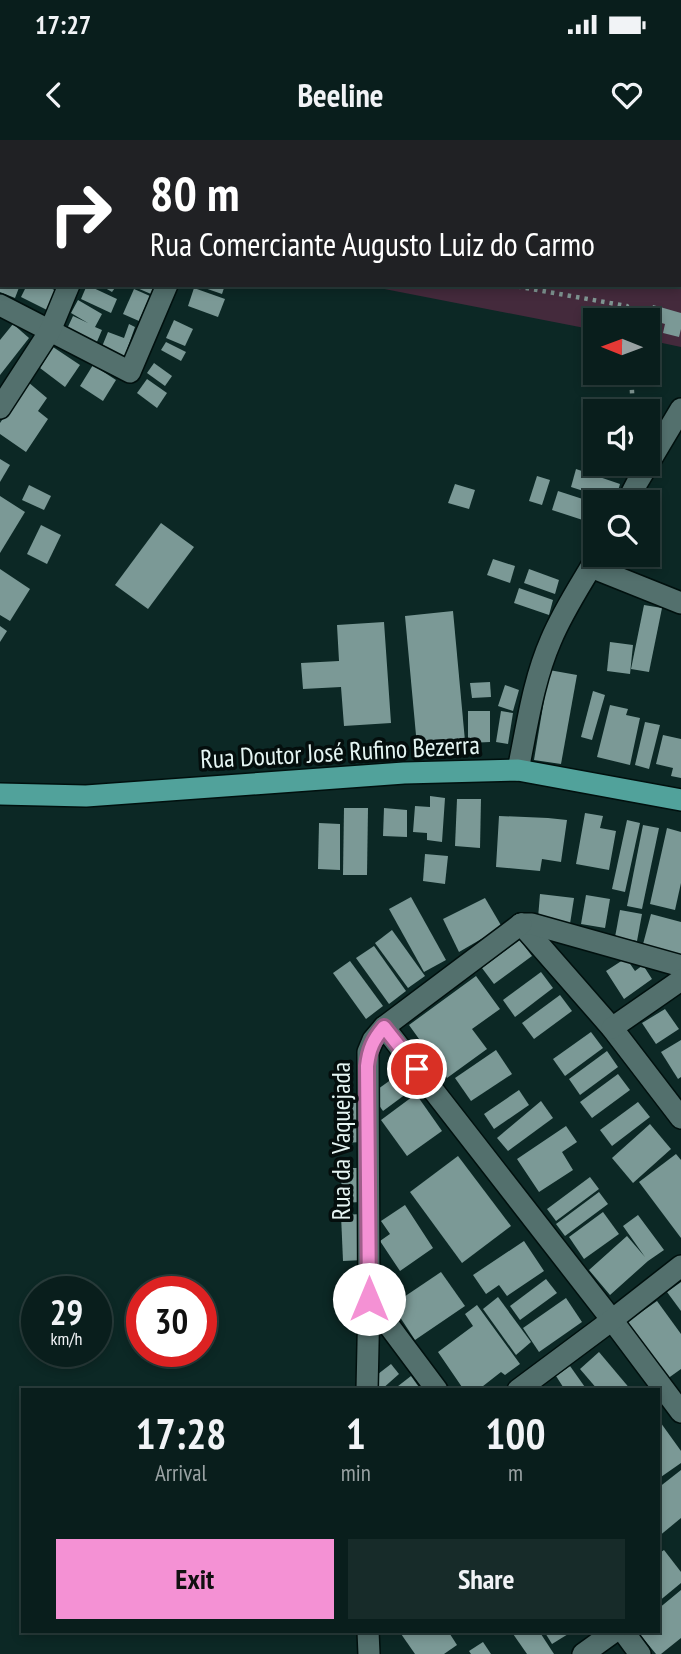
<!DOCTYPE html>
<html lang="en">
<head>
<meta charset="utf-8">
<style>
	:root { --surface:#091e1c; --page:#172b29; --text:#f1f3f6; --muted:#99a2a3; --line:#293c3b; --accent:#f491d4 }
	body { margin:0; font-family:"PT Sans Narrow",sans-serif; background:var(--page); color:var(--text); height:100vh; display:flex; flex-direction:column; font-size:26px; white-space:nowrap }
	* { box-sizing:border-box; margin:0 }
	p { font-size:23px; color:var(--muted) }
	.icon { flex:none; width:38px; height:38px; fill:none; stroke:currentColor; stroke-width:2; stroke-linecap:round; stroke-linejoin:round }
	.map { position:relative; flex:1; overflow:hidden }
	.side { position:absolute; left:21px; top:1248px; width:639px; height:245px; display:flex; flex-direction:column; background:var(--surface); border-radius:0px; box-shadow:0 4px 10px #0003,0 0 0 2px var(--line) }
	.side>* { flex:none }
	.top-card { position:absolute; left:0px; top:0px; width:682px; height:147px; box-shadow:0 4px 10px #0003,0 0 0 2px var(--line); background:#202124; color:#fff; overflow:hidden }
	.needle { width:46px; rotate:271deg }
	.fabs { position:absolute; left:583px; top:168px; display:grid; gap:14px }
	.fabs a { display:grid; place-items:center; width:77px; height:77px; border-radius:0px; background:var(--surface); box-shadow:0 4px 10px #0003,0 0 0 2px var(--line); font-size:35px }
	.speed { position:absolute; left:21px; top:1136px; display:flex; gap:14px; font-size:35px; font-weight:700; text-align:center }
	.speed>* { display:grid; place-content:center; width:91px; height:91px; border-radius:50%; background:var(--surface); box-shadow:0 4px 10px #0003,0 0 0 2px var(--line); line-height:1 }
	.speed small { font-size:18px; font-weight:400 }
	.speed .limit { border:10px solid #d22; background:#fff; color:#111 }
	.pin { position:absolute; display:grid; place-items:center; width:60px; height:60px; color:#fff; margin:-30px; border:4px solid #fff; border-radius:50%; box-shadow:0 2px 7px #0007 }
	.me { position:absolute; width:77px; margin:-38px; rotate:0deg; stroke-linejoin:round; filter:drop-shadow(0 0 5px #0008) }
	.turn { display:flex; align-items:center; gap:24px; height:147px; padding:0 35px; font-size:32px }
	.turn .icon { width:91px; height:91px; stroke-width:2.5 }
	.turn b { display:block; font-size:49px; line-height:60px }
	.eta { display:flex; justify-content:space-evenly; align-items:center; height:119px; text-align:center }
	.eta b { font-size:42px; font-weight:700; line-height:49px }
	.action { display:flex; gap:14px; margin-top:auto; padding:14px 35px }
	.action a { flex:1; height:80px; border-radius:0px; background:var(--accent); color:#111; font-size:28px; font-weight:700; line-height:80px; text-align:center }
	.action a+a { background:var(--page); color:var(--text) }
	.status { display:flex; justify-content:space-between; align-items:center; height:49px; padding:0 35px; background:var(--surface); direction:ltr }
	.status svg { height:19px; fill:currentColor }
	header { display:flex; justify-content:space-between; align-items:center; height:91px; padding:0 35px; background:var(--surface); font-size:32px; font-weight:700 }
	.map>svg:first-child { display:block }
</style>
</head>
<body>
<div class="status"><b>17:27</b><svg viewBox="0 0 49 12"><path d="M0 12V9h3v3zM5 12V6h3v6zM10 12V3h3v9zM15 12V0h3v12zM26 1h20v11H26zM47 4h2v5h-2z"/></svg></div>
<header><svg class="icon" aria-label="back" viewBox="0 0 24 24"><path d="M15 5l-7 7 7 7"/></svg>Beeline<svg class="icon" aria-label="heart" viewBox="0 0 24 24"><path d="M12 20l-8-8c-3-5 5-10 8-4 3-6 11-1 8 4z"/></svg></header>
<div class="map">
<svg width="681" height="1514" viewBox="0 0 681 1514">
	<rect width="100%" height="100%" fill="#0c2825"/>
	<polygon fill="#442a3c" points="366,0 681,0 681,207 648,200 648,180 595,180 595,190 364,145 681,145 681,2 366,2"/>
	<g fill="#7b9996">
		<polygon points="0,145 20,145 15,158 0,152"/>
		<polygon points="27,145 45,145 58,152 49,171 21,157"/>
		<polygon points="87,145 117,159 111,173 81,159"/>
		<polygon points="100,145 117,145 112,152"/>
		<polygon points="139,145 155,145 151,154 137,148"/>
		<polygon points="196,145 225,145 222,154"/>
		<polygon points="194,148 225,159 218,177 188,166"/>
		<polygon points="134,149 150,156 139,181 123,174"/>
		<polygon points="78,160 102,174 95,187 102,190 96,204 66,191 73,176 88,183 71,173"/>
		<polygon points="653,165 681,173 681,189 679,197 663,193 665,184 648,179"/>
		<polygon points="174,180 193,189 185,206 166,198"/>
		<polygon points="13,184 29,198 0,235 0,200"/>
		<polygon points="129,184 135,187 124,218 101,209 108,192 124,198"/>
		<polygon points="166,202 186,212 181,221 161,210"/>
		<polygon points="53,207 80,225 65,247 40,228"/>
		<polygon points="154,223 172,236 165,246 147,233"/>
		<polygon points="93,225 116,240 103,261 80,246"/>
		<polygon points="147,239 167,253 157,268 137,253"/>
		<polygon points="28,242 47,258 38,271 48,279 26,312 0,294 0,283"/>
		<polygon points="0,319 10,325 0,342"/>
		<polygon points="576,329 620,344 615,361 571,347"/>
		<polygon points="537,336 550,340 542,365 529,361"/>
		<polygon points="455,344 475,350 469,369 448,363"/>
		<polygon points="29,345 51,356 44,370 22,360"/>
		<polygon points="558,351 595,363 595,384 552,370"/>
		<polygon points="0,356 25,372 0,413"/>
		<polygon points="161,383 194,407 148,469 115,445"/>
		<polygon points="41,385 61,395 47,424 27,414"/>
		<polygon points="493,419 515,426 510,443 487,435"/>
		<polygon points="0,429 30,449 10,481 0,475"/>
		<polygon points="529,429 559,440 555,454 524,443"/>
		<polygon points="519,448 553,460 549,475 514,463"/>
		<polygon points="644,465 662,468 649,532 631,529"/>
		<polygon points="453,471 465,601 417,606 405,476"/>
		<polygon points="384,482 391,583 344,586 341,547 303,549 301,523 339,521 337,485"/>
		<polygon points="0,486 7,491 0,502"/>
		<polygon points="610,502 633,505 630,534 607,531"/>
		<polygon points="549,530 577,535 561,624 534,620"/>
		<polygon points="490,542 491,557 472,558 470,543"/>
		<polygon points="505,545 519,550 513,571 498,566"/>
		<polygon points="593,551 605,555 592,600 581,597"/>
		<polygon points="610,565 628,569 626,575 640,578 630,625 597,617"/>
		<polygon points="468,571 490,571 490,602 468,603"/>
		<polygon points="501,571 513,573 508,604 496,602"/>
		<polygon points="645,582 660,585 649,629 635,625"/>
		<polygon points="663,595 681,599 681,638 671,636 673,628 656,624"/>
		<polygon points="430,656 445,658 442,702 427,700 427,693 413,692 415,666 430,667"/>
		<polygon points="457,659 481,659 480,708 455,706"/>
		<polygon points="344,668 368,668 367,735 343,735"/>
		<polygon points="384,668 407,670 407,697 383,696"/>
		<polygon points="585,673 603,676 600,688 616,691 609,730 576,724"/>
		<polygon points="499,676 548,678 567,680 561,722 542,719 540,731 496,727"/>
		<polygon points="627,680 640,683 625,752 612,749"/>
		<polygon points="319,683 340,684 340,730 318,729"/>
		<polygon points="643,685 659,688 642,769 627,766"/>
		<polygon points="667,688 681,692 681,743 675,770 650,764"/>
		<polygon points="425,714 448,716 445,744 423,741"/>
		<polygon points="540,754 574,758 570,784 538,778"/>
		<polygon points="586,755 610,759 605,788 581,784"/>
		<polygon points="411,757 446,820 424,832 389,769"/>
		<polygon points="485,758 502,787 459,812 443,779"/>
		<polygon points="620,770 642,774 637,801 615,797"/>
		<polygon points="651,774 681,782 681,818 642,808"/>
		<polygon points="392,790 425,836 408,848 375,803"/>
		<polygon points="520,800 532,816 494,844 482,828"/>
		<polygon points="374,806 406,851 389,864 356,818"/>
		<polygon points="626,818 635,831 643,825 652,839 624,859 606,831"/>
		<polygon points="350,821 383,866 366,879 333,833"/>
		<polygon points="541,832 553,848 515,877 503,860"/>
		<polygon points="476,836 500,869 472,889 487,909 447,938 409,885"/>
		<polygon points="560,855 572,871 534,899 522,883"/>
		<polygon points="665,869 679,889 656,904 642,883"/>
		<polygon points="591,892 603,908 565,936 553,919"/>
		<polygon points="681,900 681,937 678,939 661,912"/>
		<polygon points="496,910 512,934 471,961 455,938"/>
		<polygon points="607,911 618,927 580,955 569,939"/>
		<polygon points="399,934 410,951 383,971 371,954"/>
		<polygon points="618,934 630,950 592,978 580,962"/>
		<polygon points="519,950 529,965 494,989 484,974"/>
		<polygon points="416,954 442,991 407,1016 381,980"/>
		<polygon points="357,959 361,1002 345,1003 342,960"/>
		<polygon points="541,961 553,978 508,1011 497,998"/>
		<polygon points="638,962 650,977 612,1006 600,990"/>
		<polygon points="650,984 671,1009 633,1043 612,1018"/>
		<polygon points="566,986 577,1002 562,1012 573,1030 539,1052 517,1019"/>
		<polygon points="676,1014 681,1020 681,1098 639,1042"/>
		<polygon points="458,1016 511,1086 462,1123 410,1052"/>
		<polygon points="341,1028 360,1028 361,1062 342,1063"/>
		<polygon points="590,1037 599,1049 556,1081 547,1069"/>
		<polygon points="599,1052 608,1064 565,1096 556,1084"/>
		<polygon points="405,1065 433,1108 400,1131 380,1101 390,1094 381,1081"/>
		<polygon points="603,1072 619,1094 584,1119 569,1097"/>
		<polygon points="362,1074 364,1120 343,1121 341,1075"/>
		<polygon points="638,1075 664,1110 648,1121 610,1155 589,1130 627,1096 645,1117 623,1086"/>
		<polygon points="524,1101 544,1131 507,1156 499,1145 486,1154 473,1135"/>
		<polygon points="441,1132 465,1166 415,1200 392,1165"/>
		<polygon points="362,1136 363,1176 345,1177 343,1137"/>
		<polygon points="546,1139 557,1153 520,1180 510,1166"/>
		<polygon points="681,1142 681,1171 667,1152"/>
		<polygon points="498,1157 531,1202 516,1215 483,1169"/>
		<polygon points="566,1158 582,1182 539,1212 523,1188"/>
		<polygon points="657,1161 681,1194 681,1229 667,1239 627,1182"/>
		<polygon points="477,1165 520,1224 505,1235 501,1232 478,1250 464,1250 438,1212 473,1186 465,1174"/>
		<polygon points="599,1212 631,1250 598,1250 580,1229"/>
		<polygon points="391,1224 399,1234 381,1250 376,1250 369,1241"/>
		<polygon points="570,1226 587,1250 565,1250 556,1236"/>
		<polygon points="411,1236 421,1250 393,1250"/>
		<polygon points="658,1279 681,1311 681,1323 658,1339"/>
		<polygon points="681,1330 681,1378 658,1397 658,1348"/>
		<polygon points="664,1410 681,1432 681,1443 658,1462 658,1414"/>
		<polygon points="681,1450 681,1498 661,1514 656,1514 637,1491 658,1491 658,1469"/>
		<polygon points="399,1491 448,1491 457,1505 444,1514 415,1514"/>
		<polygon points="511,1491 539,1491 554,1514 527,1514"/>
		<polygon points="544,1491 573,1491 552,1504"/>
		<polygon points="483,1502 491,1514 471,1514 469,1511"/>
	</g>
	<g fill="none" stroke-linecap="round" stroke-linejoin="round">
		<g stroke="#00100e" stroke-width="24">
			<g id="minor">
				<polyline points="25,2 25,0"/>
				<polyline points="126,2 126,0"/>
				<polyline points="227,2 228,0"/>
				<polyline points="0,66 2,62"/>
				<polyline points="0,165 130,232 167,145"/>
				<polyline points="0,268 50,191 69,145"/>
				<polyline points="627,362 638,341 681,269"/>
				<polyline points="591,427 681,463"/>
				<path d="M518,630C527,587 533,541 551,500C564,469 582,443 598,415"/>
				<polyline points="521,784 612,888 681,978"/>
				<polyline points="521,784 532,784 681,826"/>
				<polyline points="384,887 612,1180 681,1272"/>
				<polyline points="612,888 681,840"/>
				<polyline points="369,1159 437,1250"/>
				<polyline points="367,1250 369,1159 368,912 373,900 384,887 521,784"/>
				<polyline points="518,1250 612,1180 681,1126"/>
				<polyline points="368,1491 369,1514"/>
				<polyline points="623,1491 640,1514"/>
				<polyline points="583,1514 615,1491"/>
			</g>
		</g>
		<g stroke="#00100e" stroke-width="24">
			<polyline id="major" points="0,654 86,656 404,633 518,630 681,660"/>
		</g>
		<g stroke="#7f9592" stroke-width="4.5" stroke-dasharray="3.5 5" stroke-linecap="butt">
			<polyline points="509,145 627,166 628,180"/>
			<polyline points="631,233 633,271"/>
		</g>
		<use href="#minor" stroke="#53706d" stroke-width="21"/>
		<use href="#major" stroke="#51a29b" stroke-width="21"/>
	</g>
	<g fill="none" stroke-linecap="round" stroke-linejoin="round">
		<g stroke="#9f5e8a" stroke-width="18">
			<path id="route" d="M369,1159L367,926C369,909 373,900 384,887L417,929"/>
		</g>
		<use href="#route" stroke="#f491d4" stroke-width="12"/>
	</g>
	<g text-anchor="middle" stroke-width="7" stroke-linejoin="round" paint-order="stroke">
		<g font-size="26" fill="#e5f5f3" stroke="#040e0d">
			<text transform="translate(340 612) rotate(-3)" y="9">Rua Doutor José Rufino Bezerra</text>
			<text transform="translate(341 1001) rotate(-90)" y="9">Rua da Vaquejada</text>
		</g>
	</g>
</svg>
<div class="fabs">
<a><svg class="needle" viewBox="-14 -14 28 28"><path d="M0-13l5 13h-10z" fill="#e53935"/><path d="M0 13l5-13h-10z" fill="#99a2a3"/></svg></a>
<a><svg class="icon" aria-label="sound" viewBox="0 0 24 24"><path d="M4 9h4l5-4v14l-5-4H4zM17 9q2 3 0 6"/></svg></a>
<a><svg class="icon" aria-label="search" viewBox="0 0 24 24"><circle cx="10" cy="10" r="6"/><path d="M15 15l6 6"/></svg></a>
</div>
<div class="speed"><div>29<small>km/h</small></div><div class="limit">30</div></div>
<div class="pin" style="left:417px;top:929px;background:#d93025"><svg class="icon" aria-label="arrive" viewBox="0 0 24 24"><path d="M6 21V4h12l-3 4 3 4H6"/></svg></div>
<svg class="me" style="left:369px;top:1159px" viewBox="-20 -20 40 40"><circle r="19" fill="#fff"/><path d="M0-13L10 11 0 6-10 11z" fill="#f491d4"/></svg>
<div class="top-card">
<div class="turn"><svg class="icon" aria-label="right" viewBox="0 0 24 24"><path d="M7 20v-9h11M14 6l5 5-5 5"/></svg><div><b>80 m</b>Rua Comerciante Augusto Luiz do Carmo</div></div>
</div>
<section class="side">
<div class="eta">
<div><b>17:28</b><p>Arrival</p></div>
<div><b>1</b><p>min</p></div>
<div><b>100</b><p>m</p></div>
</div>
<div class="action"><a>Exit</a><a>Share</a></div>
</section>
</div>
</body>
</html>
